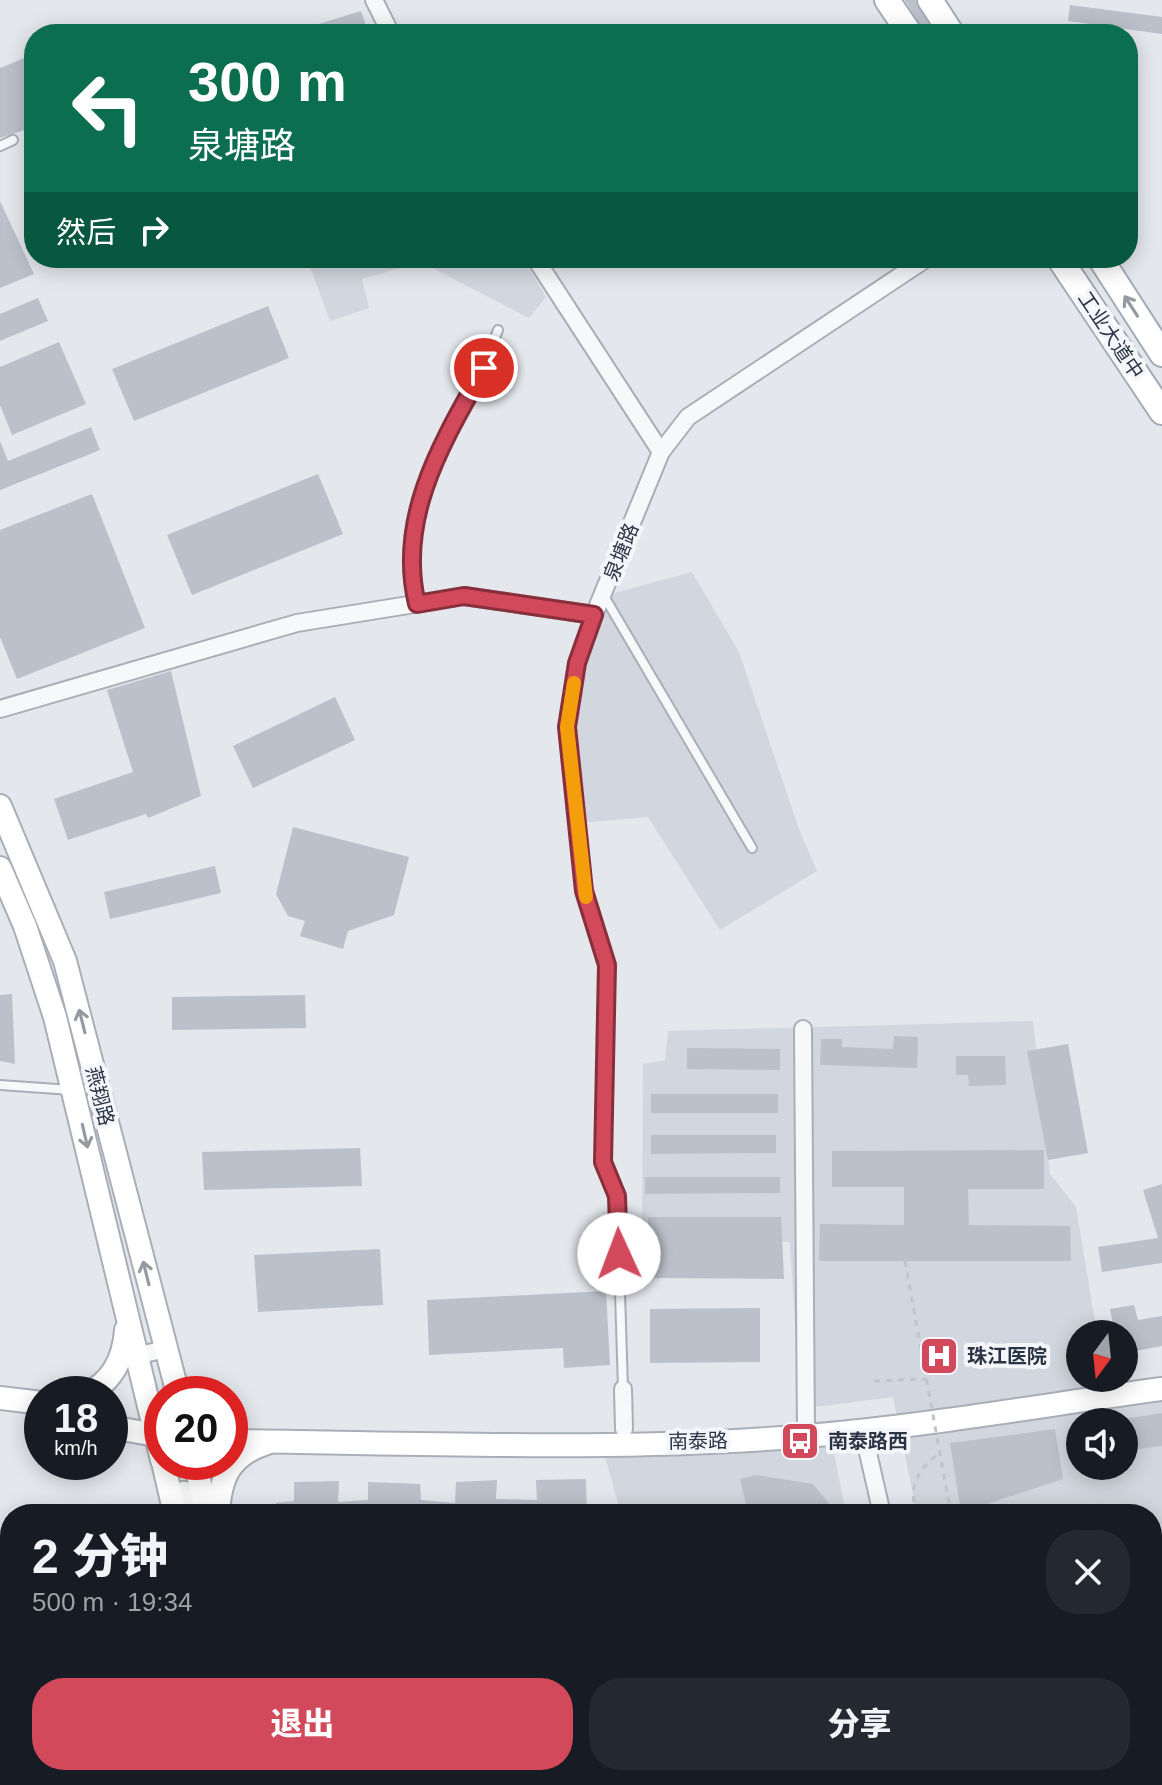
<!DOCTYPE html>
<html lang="zh">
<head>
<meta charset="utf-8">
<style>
	:root { --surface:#171b24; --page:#242831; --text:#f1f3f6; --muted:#9ea1a6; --accent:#d1495b }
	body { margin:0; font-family:Arial,"Noto Sans SC",sans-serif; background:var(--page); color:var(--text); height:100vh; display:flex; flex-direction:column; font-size:30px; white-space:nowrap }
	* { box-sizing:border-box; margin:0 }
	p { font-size:26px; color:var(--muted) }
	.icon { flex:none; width:44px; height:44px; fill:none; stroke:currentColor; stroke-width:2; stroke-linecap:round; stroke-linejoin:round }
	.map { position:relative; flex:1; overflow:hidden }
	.sheet { position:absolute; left:0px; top:1504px; width:1162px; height:282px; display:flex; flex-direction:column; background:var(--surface); border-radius:32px 32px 0 0; box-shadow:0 4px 20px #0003 }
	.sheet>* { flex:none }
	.top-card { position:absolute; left:24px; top:24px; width:1114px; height:244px; border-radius:32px; box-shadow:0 4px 20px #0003; background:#0b6e4f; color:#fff; overflow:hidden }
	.needle { width:52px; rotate:195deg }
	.fabs { position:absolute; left:1066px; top:1320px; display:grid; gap:16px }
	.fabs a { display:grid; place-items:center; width:72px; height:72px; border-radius:50%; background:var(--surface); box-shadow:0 4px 20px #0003; font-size:40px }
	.speed { position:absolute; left:24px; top:1376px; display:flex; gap:16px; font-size:40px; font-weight:700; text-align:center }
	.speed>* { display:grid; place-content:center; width:104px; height:104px; border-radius:50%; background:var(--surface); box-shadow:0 4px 20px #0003; line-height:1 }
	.speed small { font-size:20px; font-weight:400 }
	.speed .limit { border:12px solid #d22; background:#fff; color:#111 }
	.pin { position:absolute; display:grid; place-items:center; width:68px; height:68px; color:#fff; margin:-34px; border:4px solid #fff; border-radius:50%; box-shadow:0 2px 8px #0007 }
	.me { position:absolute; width:88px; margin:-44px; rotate:358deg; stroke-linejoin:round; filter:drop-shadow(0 0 6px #0008) }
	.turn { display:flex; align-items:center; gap:28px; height:168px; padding:0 32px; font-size:36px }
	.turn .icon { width:104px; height:104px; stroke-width:2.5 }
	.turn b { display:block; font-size:56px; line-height:68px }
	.then { display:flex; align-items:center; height:76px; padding:0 32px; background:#0003; gap:16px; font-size:30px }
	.round { display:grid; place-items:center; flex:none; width:84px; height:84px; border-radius:32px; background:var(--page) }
	.head { display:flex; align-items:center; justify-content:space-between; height:136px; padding:0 32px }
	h1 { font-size:48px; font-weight:800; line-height:60px }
	.cta { display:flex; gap:16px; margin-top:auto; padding:16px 32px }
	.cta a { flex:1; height:92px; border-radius:32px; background:var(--accent); color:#fff; font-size:32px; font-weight:800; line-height:92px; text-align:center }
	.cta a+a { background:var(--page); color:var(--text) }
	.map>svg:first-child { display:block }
</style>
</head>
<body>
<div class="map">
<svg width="1162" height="1785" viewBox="0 0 1162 1785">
	<rect width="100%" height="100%" fill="#e4e7ec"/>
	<g fill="#d2d6de" fill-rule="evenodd">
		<polygon points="307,258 523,258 546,297 529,318 421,262 362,279 369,308 330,321"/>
		<polygon points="692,572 739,652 800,832 817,871 720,930 648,817 580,823 571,741 593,635 607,595"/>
		<path d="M1033,1021L1050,1174L1076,1207L1097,1334H1080V1378H1104L1109,1408L1162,1400V1662L1152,1667V1514H917L893,1397L800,1409L790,1242L642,1240L643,1064L665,1060L668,1031ZM1080,1422H1124V1466H1080Z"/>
		<polygon points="832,1442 846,1514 621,1514 603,1450"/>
		<polygon points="1162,1711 1162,1785 1073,1785 1069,1776 1152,1776 1152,1715"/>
	</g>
	<g fill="#bbc0ca">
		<polygon points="905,0 915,0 934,34 925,34"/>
		<polygon points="1070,5 1162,17 1162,34 1068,21"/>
		<polygon points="361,11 369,34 297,34 296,31"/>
		<polygon points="34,54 34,127 0,138 0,68"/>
		<polygon points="0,201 34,274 0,288"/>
		<polygon points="38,298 48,321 0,341 0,314"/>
		<polygon points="268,306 289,358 134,421 112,369"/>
		<polygon points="59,342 86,404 12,435 0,405 0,367"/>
		<polygon points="91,427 100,450 0,490 0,441 8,461"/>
		<polygon points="318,474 343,534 192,595 167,535"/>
		<polygon points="92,494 145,628 17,679 0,637 0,530"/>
		<polygon points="171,671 201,796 148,818 146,814 68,840 54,799 133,772 107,690"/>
		<polygon points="335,697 355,740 253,788 233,746"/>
		<polygon points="293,827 409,857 394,915 348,931 343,949 300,936 305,921 288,916 276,894"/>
		<polygon points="215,866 221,893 110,919 104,892"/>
		<polygon points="12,994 15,1064 0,1061 0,995"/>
		<polygon points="305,995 306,1028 172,1030 172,997"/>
		<polygon points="894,1036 918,1037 917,1068 820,1065 821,1039 842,1039 842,1047 893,1049"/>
		<polygon points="1068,1044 1088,1153 1048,1160 1027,1051"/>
		<polygon points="687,1048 780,1049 780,1070 687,1069"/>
		<polygon points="956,1056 1005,1056 1006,1085 969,1086 968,1075 956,1075"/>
		<rect x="651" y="1094" width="127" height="19"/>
		<polygon points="651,1135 776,1135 776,1153 651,1154"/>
		<polygon points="360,1148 362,1186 204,1190 202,1152"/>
		<polygon points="1044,1150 1044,1189 968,1189 969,1225 1070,1226 1071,1261 819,1261 820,1224 904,1225 904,1187 832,1187 832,1151"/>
		<polygon points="645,1177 780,1177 780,1193 645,1194"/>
		<polygon points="1162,1184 1162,1263 1102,1272 1098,1247 1158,1238 1143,1190"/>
		<polygon points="648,1217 781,1217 784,1279 650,1278"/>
		<polygon points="380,1249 383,1305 258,1312 254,1255"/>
		<polygon points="606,1291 610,1365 564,1368 563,1348 429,1355 427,1300"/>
		<polygon points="1134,1305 1138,1320 1162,1316 1162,1346 1124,1353 1124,1334 1115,1334 1110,1309"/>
		<polygon points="760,1308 760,1362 650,1363 650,1309"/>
		<polygon points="1162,1413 1162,1446 1124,1451 1124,1419"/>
		<polygon points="1055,1429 1063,1479 978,1507 960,1506 950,1443"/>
		<polygon points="756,1475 813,1484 830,1505 832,1514 796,1514 795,1509 748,1514 740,1479"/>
		<polygon points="586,1479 587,1514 276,1514 276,1503 294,1501 294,1482 339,1481 338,1502 368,1500 368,1482 420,1484 421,1500 455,1503 456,1482 497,1480 496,1499 537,1500 536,1480"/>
	</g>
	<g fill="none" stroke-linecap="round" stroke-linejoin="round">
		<g stroke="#a9aeb7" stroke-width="12">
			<g id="service">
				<polyline points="0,146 13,140"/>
				<polyline points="604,596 752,848"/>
				<path d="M417,603C392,499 465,422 498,330"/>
				<polyline points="594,615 577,663 567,727 584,891 607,965 603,1162 617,1196 623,1389"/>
				<polyline points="0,1085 71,1090"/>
				<polyline points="1152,1689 1162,1684"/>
			</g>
		</g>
		<g stroke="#a9aeb7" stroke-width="20">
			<g id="minor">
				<polyline points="374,0 391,34"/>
				<polyline points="535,258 661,452"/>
				<polyline points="0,709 297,623 464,596 594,615 661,452 688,417 927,258"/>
				<polyline points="803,1029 806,1436"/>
				<polyline points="136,1356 165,1349"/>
				<polyline points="623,1389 624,1429"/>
				<polyline points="863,1431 882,1514"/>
				<polyline points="930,1785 934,1776"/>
			</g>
		</g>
		<g stroke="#a9aeb7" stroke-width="24">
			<polyline id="tertiary" points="173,1504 184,1492 204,1500"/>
		</g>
		<g stroke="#a9aeb7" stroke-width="26">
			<g id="secondary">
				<polyline points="0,806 65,961 178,1394"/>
				<polyline points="0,868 25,926 55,1017 162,1460"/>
				<path d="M86,1394C113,1382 124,1357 126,1330"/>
				<polyline points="0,1398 42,1403"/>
				<polyline points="110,1427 162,1436"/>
				<path d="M230,1441C422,1443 616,1452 807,1436C926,1426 1044,1405 1162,1389"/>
				<polyline points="163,1462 175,1514"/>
				<polyline points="195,1462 207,1514"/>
				<path d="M218,1514C220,1478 229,1455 267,1443"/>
				<polyline points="233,1776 235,1785"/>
				<polyline points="266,1776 268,1785"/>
			</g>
		</g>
		<g stroke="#a3abb8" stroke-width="28">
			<g id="primary">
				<polyline points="887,0 910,34"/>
				<polyline points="930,0 952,34"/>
				<polyline points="1059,258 1162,412"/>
				<polyline points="1100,258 1162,354"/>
			</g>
		</g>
		<g stroke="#c2c5cb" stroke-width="3" stroke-dasharray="6 6" stroke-linecap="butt">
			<polyline points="874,1381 926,1379"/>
			<path d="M916,1514C909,1484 917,1471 940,1452"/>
		</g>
		<use href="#service" stroke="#f7f8fa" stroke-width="8"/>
		<use href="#minor" stroke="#f7f8fa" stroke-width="16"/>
		<use href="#tertiary" stroke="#f7f8fa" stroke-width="20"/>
		<use href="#secondary" stroke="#fff" stroke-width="22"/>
		<use href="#primary" stroke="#fff" stroke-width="24"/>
		<polyline stroke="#c2c5cb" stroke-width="3" stroke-dasharray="6 6" stroke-linecap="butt" points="905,1261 951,1514"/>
	</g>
	<defs><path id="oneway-shaft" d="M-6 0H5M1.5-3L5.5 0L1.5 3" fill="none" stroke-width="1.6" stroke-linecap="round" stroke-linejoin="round" transform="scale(2)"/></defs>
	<g stroke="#959aa2">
		<use href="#oneway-shaft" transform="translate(1131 306) rotate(-123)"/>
		<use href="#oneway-shaft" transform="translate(82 1021) rotate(-104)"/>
		<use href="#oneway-shaft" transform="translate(85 1136) rotate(77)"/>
		<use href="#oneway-shaft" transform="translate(146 1273) rotate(-104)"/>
	</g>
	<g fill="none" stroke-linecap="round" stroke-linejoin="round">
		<g stroke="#882f3b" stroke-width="20">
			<path id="route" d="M484,368C443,441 396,517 417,604L464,596L594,615L577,663L567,727L584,891L607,965L603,1162L617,1196L619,1254"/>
		</g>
		<use href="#route" stroke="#d1495b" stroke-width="14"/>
		<polyline stroke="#f59e0b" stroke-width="14" points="574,683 567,727 586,897"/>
	</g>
	<defs>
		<g id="hospital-square" transform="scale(2)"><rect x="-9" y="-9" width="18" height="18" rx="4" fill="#d1495b" stroke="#f4f6f9"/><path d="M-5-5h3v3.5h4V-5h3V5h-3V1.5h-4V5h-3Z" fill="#fff"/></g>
		<g id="bus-square" transform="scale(2)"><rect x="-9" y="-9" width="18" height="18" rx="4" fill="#d1495b" stroke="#f4f6f9"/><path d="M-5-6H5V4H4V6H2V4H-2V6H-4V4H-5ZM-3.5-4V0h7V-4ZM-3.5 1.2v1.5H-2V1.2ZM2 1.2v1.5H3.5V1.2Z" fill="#fff"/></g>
	</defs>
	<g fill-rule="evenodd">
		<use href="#hospital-square" x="939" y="1356"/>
		<use href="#bus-square" x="800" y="1441"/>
	</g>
	<g text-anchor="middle" stroke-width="8" stroke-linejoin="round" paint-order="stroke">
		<g font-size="20" fill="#2b3445" stroke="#f4f6f9">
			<text transform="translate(1111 335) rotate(56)" y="7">工业大道中</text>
			<text transform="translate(621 552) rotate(-68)" y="7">泉塘路</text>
			<text transform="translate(100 1096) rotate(76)" y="7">燕翔路</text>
			<text transform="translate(698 1441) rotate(-1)" y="7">南泰路</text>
		</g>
		<g font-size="20" font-weight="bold" fill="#2b3445" stroke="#f4f6f9" text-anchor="start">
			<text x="967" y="1363">珠江医院</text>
			<text x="828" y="1448">南泰路西</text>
		</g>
	</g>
</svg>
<div class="fabs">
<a><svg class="needle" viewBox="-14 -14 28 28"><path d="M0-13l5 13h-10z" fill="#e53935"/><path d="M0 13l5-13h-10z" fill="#9ea1a6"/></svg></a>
<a><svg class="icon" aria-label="sound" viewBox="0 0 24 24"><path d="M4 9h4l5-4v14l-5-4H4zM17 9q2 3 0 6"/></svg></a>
</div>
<div class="speed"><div>18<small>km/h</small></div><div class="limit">20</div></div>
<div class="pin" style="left:484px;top:368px;background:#d93025"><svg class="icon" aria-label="arrive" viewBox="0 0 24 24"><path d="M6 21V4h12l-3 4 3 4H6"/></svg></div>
<svg class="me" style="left:619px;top:1254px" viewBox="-20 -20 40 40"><circle r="19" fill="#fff"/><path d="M0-13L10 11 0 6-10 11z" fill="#d1495b"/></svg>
<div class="top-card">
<div class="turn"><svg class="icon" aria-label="left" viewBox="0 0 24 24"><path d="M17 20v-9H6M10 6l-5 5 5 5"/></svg><div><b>300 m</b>泉塘路</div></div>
<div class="then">然后<svg class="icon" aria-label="right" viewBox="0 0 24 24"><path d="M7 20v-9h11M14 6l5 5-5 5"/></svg></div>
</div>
<section class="sheet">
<div class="head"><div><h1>2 分钟</h1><p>500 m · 19:34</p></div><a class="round"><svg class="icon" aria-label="close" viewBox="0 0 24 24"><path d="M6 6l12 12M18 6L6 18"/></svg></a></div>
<div class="cta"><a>退出</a><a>分享</a></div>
</section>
</div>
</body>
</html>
